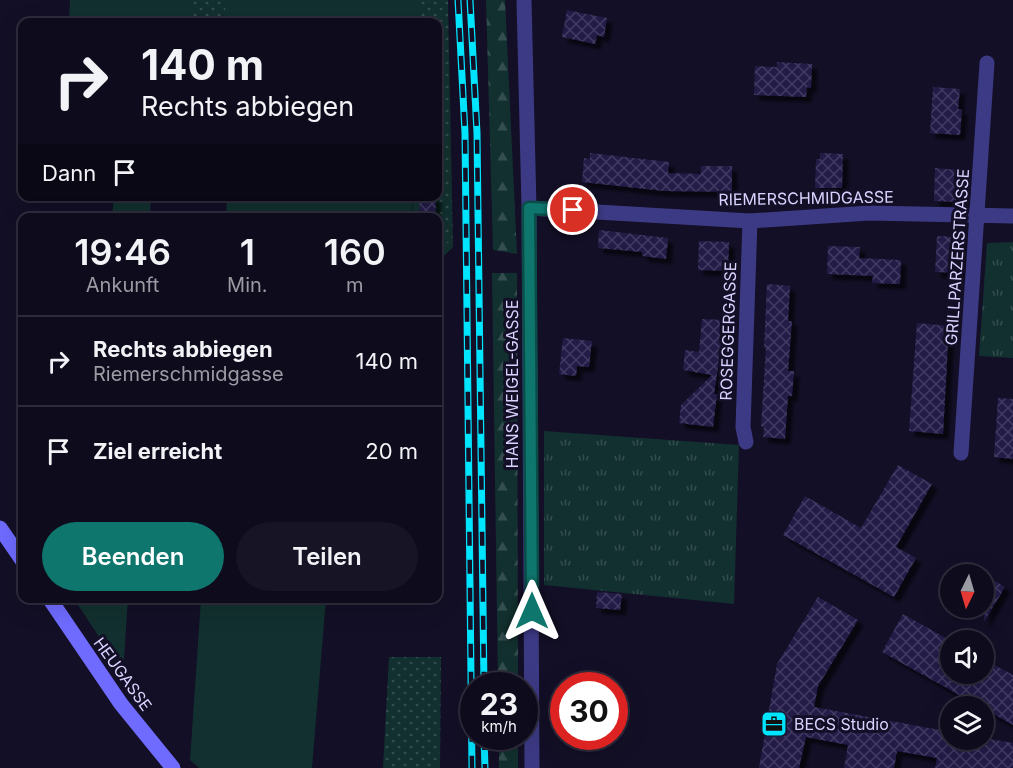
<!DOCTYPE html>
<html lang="de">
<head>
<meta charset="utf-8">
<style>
	:root { --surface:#0e0b1c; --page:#171425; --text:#f1f3f6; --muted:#9b9ba3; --line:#2e2b3b; --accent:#0f766e }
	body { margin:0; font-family:Inter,sans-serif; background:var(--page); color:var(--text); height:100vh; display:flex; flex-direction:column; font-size:22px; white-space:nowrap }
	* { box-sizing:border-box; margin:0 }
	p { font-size:20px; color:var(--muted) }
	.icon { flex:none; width:33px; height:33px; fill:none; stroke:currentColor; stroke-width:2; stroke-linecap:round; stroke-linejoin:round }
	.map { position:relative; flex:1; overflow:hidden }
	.side { position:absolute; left:18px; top:213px; width:424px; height:390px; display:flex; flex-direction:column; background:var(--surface); border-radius:12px; box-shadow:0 6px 24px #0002,0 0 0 2px var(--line) }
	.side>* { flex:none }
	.hud { position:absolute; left:18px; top:18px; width:424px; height:183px; border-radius:12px; box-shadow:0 6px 24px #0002,0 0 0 2px var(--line); background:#0e0b1c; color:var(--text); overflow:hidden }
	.needle { width:39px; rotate:185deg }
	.controls { position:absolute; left:940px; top:564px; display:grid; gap:12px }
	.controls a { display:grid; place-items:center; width:54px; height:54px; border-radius:50%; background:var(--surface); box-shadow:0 6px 24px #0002,0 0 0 2px var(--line); font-size:30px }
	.speed { position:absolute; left:460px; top:672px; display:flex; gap:12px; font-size:30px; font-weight:700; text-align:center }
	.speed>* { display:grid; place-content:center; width:78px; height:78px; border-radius:50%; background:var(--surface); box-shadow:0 6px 24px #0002,0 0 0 2px var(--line); line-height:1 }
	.speed small { font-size:15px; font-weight:400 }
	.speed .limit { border:9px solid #d22; background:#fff; color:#111 }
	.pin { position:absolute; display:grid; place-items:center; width:51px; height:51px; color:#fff; margin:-26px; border:3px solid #fff; border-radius:50%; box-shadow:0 2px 6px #0007 }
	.me { position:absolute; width:66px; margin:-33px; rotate:0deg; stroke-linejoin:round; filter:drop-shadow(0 0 4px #0008) }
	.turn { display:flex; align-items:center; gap:21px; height:126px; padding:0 24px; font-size:27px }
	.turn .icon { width:78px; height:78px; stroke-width:2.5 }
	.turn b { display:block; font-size:42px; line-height:51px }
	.then { display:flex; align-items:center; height:57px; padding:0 24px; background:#0003; gap:12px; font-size:22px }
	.eta { display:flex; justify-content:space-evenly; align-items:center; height:102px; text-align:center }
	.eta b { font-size:36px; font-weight:600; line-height:42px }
	.cta { display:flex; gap:12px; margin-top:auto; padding:12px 24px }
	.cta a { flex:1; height:69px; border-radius:36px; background:var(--accent); color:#fff; font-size:24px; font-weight:600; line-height:69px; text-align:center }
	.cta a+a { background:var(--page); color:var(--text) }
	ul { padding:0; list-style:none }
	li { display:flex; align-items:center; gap:18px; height:90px; padding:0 24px; border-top:2px solid var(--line) }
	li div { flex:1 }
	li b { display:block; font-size:22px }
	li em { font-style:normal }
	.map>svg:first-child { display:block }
</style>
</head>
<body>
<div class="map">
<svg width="1013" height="768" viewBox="0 0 1013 768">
	<defs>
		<pattern id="forest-firs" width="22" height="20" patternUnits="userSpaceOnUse" patternTransform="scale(1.5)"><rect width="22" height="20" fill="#12302f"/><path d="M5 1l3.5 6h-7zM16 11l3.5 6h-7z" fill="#344d4e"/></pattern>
		<pattern id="park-tufts" width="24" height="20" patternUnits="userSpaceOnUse" patternTransform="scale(1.5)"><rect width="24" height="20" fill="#12302f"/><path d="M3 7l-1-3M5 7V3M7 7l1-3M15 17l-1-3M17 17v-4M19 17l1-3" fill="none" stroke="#344d4e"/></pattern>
		<pattern id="garden-dots" width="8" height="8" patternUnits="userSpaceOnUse" patternTransform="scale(1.5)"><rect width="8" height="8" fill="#12302f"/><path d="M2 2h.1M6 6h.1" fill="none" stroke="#344d4e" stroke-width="1.8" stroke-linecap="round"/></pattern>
		<pattern id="building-cross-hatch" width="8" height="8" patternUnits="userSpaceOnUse" patternTransform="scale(1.5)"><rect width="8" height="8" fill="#241b47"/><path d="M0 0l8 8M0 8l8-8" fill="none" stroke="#433b63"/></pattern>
		<filter id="shadow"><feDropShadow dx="5.5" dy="5.5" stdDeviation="1.5" flood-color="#0009"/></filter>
	</defs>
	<rect width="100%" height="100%" fill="#130f26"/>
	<g fill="#12302f">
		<polygon points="70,0 420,0 420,22 69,22"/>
		<polygon points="114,197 151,197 150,217 112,217"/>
		<polygon points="227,197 413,197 412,217 226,218"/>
		<polygon points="438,237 453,247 438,262"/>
		<polygon points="78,599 128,599 123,673 78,605"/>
		<polygon points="201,599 326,599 312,768 199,768 190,760"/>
	</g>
	<g fill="url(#forest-firs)">
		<polygon points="486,0 505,0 517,254 493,250"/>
		<polygon points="492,273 517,273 518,685 498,685"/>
		<rect x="499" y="737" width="19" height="31"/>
	</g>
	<g fill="url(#park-tufts)">
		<polygon points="1013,242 1013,358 979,356 987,243"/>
		<polygon points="544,431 739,445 734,604 544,585"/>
	</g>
	<g fill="url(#garden-dots)">
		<polygon points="192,0 226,0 224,22 190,22"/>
		<polygon points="420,0 448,0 453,247 438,237 438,218 413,218 413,197 438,196 438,22 420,22"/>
		<polygon points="389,657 441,657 440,768 383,768"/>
	</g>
	<g fill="url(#building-cross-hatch)" filter="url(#shadow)">
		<polygon points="567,10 607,18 604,37 597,35 595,44 562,37"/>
		<polygon points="777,62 812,64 811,88 807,87 806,97 754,95 755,66 777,67"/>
		<polygon points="933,87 960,89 958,109 962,110 960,135 930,133"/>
		<polygon points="590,153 669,162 668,173 701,174 701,166 732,166 732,192 664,191 582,182 584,158 590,159"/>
		<polygon points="820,153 843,154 842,188 815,188 816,159 820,159"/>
		<polygon points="935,168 959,170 957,202 934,201"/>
		<polygon points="420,196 436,196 435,216 419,215"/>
		<polygon points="599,230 668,238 666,259 642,256 642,252 598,248"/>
		<polygon points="937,236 963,237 962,273 935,272"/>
		<polygon points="699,241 729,242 728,271 698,270"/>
		<polygon points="828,246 860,247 859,258 901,260 900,284 872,283 873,276 827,274"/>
		<polygon points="767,284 790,286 788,321 792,321 788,371 794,371 792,396 788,396 785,439 763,437 764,427 761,426 766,348 764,348"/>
		<polygon points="702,319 725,320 714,394 717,394 713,427 679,423 681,405 712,375 683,370 685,350 699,352"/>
		<polygon points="917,323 949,326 943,434 909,431"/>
		<polygon points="563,338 592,341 589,367 577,366 576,376 559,374"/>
		<polygon points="998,398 1013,399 1013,459 994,457"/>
		<polygon points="898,465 932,484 896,547 916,558 894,597 783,535 805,496 861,528"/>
		<polygon points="984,574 1005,587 984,622"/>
		<polygon points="597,592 622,594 620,610 596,608"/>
		<polygon points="818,597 858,620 818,686 814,707 951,732 951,740 984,738 1013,743 1013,768 935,768 937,758 897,751 894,768 844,768 848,745 806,737 799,768 759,768 777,664"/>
		<polygon points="903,614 951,641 951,674 984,674 984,659 1013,675 1013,725 882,652"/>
	</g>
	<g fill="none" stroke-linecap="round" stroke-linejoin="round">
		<g stroke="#3d3a85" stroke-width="15">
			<polyline points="524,0 529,208 532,768"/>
			<polyline points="529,208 750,221 869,213 1013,216"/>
			<polyline points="746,442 743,427 750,221"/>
			<polyline points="961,453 987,63"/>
		</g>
		<g stroke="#6f6bff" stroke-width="15">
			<polyline points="0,528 22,560"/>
			<polyline points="49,598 121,704 173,768"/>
		</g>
		<g stroke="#00e5ff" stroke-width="7">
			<g id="rail">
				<polyline points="458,0 465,133 472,768"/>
				<polyline points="470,0 477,133 484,686"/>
				<polyline points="484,736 485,768"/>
			</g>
		</g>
		<use href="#rail" stroke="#130f26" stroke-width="4.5" stroke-dasharray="14" stroke-linecap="butt"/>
	</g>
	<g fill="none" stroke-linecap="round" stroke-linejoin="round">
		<g stroke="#0a4d48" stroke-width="15">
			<polyline id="route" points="532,611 529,208 573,210"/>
		</g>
		<use href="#route" stroke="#0f766e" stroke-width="10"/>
	</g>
	<defs>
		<g id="office-square" transform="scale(1.35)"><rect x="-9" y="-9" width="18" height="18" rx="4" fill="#00e5ff" stroke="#130f26"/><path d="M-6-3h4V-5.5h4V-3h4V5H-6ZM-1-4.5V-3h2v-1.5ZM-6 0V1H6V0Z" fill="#111"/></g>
	</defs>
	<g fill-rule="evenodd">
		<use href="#office-square" x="774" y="724"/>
	</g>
	<g text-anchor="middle" stroke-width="6" stroke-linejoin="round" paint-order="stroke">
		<g font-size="16" fill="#d9d4ff" stroke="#130f26">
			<text transform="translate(806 198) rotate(-1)" y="6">RIEMERSCHMIDGASSE</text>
			<text transform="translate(957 257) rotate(-86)" y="6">GRILLPARZERSTRASSE</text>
			<text transform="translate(728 331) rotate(-88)" y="6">ROSEGGERGASSE</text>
			<text transform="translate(512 384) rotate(-90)" y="6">HANS WEIGEL-GASSE</text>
			<text transform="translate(123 674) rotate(54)" y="6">HEUGASSE</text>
		</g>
		<g font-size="16" fill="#d9d4ff" stroke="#130f26" text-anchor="start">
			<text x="794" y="730">BECS Studio</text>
		</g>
	</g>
</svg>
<div class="controls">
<a><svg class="needle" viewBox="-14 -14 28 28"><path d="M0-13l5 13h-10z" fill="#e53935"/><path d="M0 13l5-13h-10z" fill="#9b9ba3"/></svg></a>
<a><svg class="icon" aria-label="sound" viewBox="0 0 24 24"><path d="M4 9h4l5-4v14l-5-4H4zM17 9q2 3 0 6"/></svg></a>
<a><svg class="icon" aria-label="layers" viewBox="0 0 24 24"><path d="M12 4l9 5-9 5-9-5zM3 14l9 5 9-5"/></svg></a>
</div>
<div class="speed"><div>23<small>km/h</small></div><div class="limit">30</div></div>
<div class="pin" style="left:573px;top:210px;background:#d93025"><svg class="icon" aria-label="arrive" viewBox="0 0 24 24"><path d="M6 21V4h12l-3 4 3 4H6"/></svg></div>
<svg class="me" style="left:532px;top:611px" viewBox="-20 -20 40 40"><path d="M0-17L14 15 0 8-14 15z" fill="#0f766e" stroke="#fff" stroke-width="4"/></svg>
<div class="hud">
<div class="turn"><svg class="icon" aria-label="right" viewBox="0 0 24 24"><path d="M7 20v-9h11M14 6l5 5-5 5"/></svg><div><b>140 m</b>Rechts abbiegen</div></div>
<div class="then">Dann<svg class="icon" aria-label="arrive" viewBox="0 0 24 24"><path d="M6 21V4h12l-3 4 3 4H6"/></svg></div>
</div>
<section class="side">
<div class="eta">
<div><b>19:46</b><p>Ankunft</p></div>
<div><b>1</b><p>Min.</p></div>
<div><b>160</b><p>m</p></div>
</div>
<ul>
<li><svg class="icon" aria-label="right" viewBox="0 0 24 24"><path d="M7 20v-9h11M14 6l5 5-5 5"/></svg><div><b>Rechts abbiegen</b><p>Riemerschmidgasse</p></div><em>140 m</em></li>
<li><svg class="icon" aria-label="arrive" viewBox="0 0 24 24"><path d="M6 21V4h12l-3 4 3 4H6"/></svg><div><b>Ziel erreicht</b></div><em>20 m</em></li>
</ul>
<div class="cta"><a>Beenden</a><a>Teilen</a></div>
</section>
</div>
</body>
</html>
